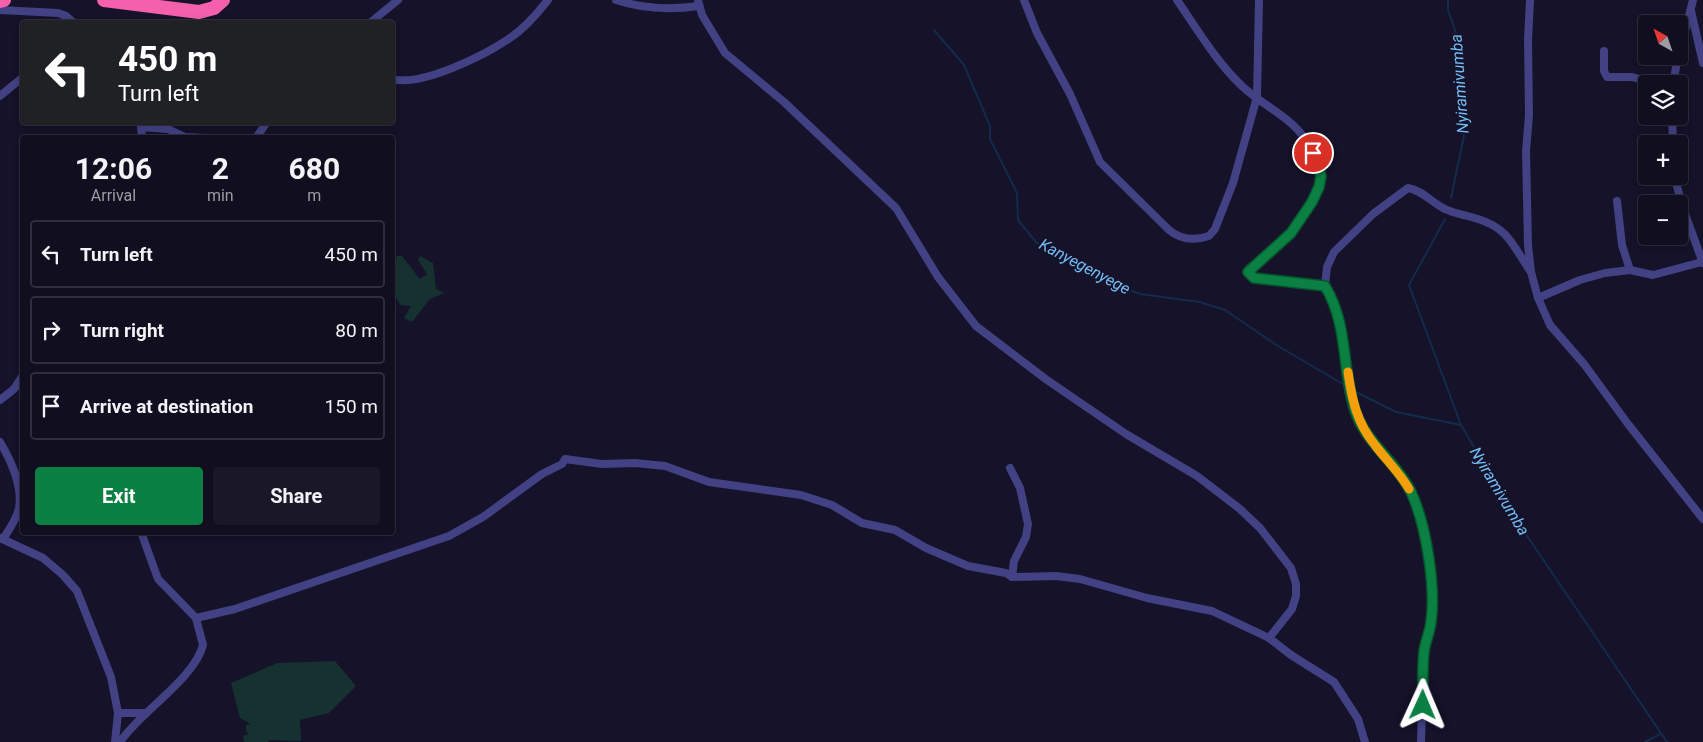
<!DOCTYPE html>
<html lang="en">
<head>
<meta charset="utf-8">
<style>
	:root { --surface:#100e1f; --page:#191728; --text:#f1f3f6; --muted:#9c9ca4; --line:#302e3d; --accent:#0b8043 }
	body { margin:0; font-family:Roboto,sans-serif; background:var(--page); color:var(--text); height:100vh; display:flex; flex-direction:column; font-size:19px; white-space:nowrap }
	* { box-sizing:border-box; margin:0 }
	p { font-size:16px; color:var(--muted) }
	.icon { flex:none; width:28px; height:28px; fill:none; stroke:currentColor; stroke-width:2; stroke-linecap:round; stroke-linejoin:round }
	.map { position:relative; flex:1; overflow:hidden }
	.drawer { position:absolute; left:20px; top:135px; width:375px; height:400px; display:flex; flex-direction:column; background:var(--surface); border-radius:5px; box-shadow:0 2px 8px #0003,0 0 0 1px var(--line) }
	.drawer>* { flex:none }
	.top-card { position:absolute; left:20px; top:20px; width:375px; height:105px; border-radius:5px; box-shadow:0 2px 8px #0003,0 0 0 1px var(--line); background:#202124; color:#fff; overflow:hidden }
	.needle { width:32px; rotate:320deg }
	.fabs { position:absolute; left:1638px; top:15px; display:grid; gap:10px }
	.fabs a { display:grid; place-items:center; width:50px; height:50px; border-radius:5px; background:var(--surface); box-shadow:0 2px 8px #0003,0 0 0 1px var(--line); font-size:25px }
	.pin { position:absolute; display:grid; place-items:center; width:42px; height:42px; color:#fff; margin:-21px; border:2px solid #fff; border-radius:50%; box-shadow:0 1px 5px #0007 }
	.me { position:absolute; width:55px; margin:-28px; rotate:1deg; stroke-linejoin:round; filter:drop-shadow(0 0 4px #0008) }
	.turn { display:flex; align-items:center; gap:18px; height:105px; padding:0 15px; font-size:22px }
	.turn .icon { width:65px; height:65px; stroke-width:2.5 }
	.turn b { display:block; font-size:35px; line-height:42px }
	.eta { display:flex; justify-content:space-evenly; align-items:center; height:85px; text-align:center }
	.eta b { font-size:30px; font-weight:700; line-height:35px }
	.primary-button { display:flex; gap:10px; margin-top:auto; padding:10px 15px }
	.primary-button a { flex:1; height:58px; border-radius:5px; background:var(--accent); color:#fff; font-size:20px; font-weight:700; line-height:58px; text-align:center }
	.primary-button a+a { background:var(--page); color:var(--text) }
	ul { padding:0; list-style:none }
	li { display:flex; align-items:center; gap:15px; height:68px; margin:0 10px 8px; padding:0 5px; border:2px solid var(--line); border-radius:5px }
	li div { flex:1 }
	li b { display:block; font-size:19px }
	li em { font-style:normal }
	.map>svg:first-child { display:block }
</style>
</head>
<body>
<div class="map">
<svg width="1703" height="742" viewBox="0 0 1703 742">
	<rect width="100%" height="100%" fill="#151229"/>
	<g fill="#163230">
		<path d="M397,256H402L420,279L427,274L418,260L420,256L433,263L436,289L444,293L430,299L412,322L404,318L411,306L400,305C391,290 389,273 397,256Z"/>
		<polygon points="335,661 356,686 329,713 300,720 301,741 270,740 268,742 244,742 243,736 249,734 246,731 246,725 251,724 240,718 231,683 277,663"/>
	</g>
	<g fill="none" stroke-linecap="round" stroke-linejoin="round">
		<g stroke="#132b4c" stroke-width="2">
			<polyline points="1448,0 1448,10 1459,42 1465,131 1451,198"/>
			<polyline points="934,30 964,65 990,126 990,139 1017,193 1018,220 1037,243 1105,280 1140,294 1200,302 1225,310 1278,346 1348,387"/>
			<polyline points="1445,219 1409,285 1461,425 1521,527 1667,742"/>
			<polyline points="1354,391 1396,412 1461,425"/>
			<polyline points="1645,742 1660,734"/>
		</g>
		<g stroke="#414184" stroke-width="8">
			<path d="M616,0C643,9 670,10 699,6"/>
			<polyline points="698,0 702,15 725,53 784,102 896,208 938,277 976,326 1047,380 1126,434 1197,476 1240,509 1260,528 1291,568 1296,584 1296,596 1292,609 1269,638"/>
			<path d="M1024,0L1037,33L1070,94L1100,162L1169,230C1181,240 1194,241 1209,236L1215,229L1233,183L1257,97L1259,0"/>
			<path d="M1177,0C1197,29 1217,63 1243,87C1260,103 1281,112 1297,129C1308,141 1320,159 1321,176C1323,206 1271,254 1248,269V274L1255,278L1325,286"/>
			<polyline points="1530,0 1528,40 1529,115 1526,151 1528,245 1531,272 1538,298 1550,325 1584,364 1628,424 1703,519"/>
			<polyline points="0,10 58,13 66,16 73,22"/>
			<polyline points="1691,11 1703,63"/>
			<polyline points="371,22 398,0"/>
			<polyline points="1604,51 1604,71 1607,77 1632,77 1658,84"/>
			<polyline points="1679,54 1693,0"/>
			<path d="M392,79C422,87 485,55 510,38C525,28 537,14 548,0"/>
			<polyline points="1673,84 1678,56"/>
			<polyline points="0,96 22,78"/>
			<polyline points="1672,116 1673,144"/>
			<polyline points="142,138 141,127 168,129 185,137 205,138"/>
			<polyline points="256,138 267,122"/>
			<polyline points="1674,176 1685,214 1703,263"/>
			<polyline points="1617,201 1622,245 1630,270"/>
			<polyline points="1538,298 1580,280 1605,273 1630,270 1653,275 1702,262"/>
			<polyline points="0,400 14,389 22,377"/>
			<path d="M0,442C11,460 23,487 19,508C17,519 9,530 3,539"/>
			<polyline points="1010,468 1020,488 1028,524 1026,537 1014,561 1012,577"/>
			<polyline points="0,538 43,558 63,575 77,591 111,677 118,713 115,742"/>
			<polyline points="196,618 235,609 449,536 483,517 542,474 562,464 565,459 602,464 635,463 665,466 709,482 801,495 832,505 862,523 895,530 926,548 968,566 1006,573 1012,577 1056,576 1080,579 1147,598 1212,611 1269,638 1291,655 1334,682 1358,719 1365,742"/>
			<polyline points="118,713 146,713"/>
			<path d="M120,742C139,713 195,678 203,645L196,618L158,579L141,532"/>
			<path d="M1421,742L1424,653L1431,623L1432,610L1427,542L1412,494L1402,477L1374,444L1354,409L1339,319L1333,299L1325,286L1327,267L1334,252L1373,214L1408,188C1422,190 1432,203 1445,209C1455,214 1467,215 1478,219C1510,229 1513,247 1531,272"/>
		</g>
		<g stroke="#f460ac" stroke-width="14">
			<polyline points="104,0 199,12 214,8 223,0"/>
			<polyline points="0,1 4,0"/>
		</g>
	</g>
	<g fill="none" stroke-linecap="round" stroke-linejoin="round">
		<g stroke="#07532c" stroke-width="12">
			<path id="route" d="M1313,153L1321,176L1319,187L1312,202L1291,233L1248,272L1254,278L1325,286C1348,324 1342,367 1354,407C1363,441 1396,461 1411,492C1426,524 1436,587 1431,622C1430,632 1425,642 1424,652C1422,669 1423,688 1423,705"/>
		</g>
		<use href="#route" stroke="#0b8043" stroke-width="9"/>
		<path stroke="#f59e0b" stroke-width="9" d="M1348,372C1352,400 1357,423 1375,445C1386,460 1400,473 1409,489"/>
	</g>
	<g text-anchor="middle" stroke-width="5" stroke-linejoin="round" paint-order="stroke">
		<g font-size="16" font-style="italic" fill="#72bdf5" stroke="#151229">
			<text transform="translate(1459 84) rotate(-94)" y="6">Nyiramivumba</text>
			<text transform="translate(1085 266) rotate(28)" y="6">Kanyegenyege</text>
			<text transform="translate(1500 491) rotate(59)" y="6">Nyiramivumba</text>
		</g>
	</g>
</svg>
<div class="fabs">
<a><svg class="needle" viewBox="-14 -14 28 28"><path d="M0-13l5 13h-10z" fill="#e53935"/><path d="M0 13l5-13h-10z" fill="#9c9ca4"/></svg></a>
<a><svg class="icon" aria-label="layers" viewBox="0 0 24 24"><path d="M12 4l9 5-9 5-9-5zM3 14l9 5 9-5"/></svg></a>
<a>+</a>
<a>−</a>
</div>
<div class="pin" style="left:1313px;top:153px;background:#d93025"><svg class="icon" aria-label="arrive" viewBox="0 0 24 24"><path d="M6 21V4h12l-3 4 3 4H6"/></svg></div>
<svg class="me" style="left:1423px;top:705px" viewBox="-20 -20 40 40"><path d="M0-17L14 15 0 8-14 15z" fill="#0b8043" stroke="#fff" stroke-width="4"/></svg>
<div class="top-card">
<div class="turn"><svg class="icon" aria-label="left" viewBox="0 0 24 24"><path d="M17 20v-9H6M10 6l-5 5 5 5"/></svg><div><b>450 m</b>Turn left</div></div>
</div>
<section class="drawer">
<div class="eta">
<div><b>12:06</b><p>Arrival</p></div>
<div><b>2</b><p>min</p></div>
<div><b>680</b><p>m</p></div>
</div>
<ul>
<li><svg class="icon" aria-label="left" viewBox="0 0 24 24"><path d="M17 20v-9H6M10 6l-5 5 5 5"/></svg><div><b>Turn left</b></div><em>450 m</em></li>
<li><svg class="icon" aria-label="right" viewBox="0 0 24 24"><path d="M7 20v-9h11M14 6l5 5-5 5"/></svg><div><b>Turn right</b></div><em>80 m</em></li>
<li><svg class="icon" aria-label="arrive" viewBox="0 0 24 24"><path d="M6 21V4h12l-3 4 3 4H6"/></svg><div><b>Arrive at destination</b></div><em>150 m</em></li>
</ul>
<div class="primary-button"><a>Exit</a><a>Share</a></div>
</section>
</div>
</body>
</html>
